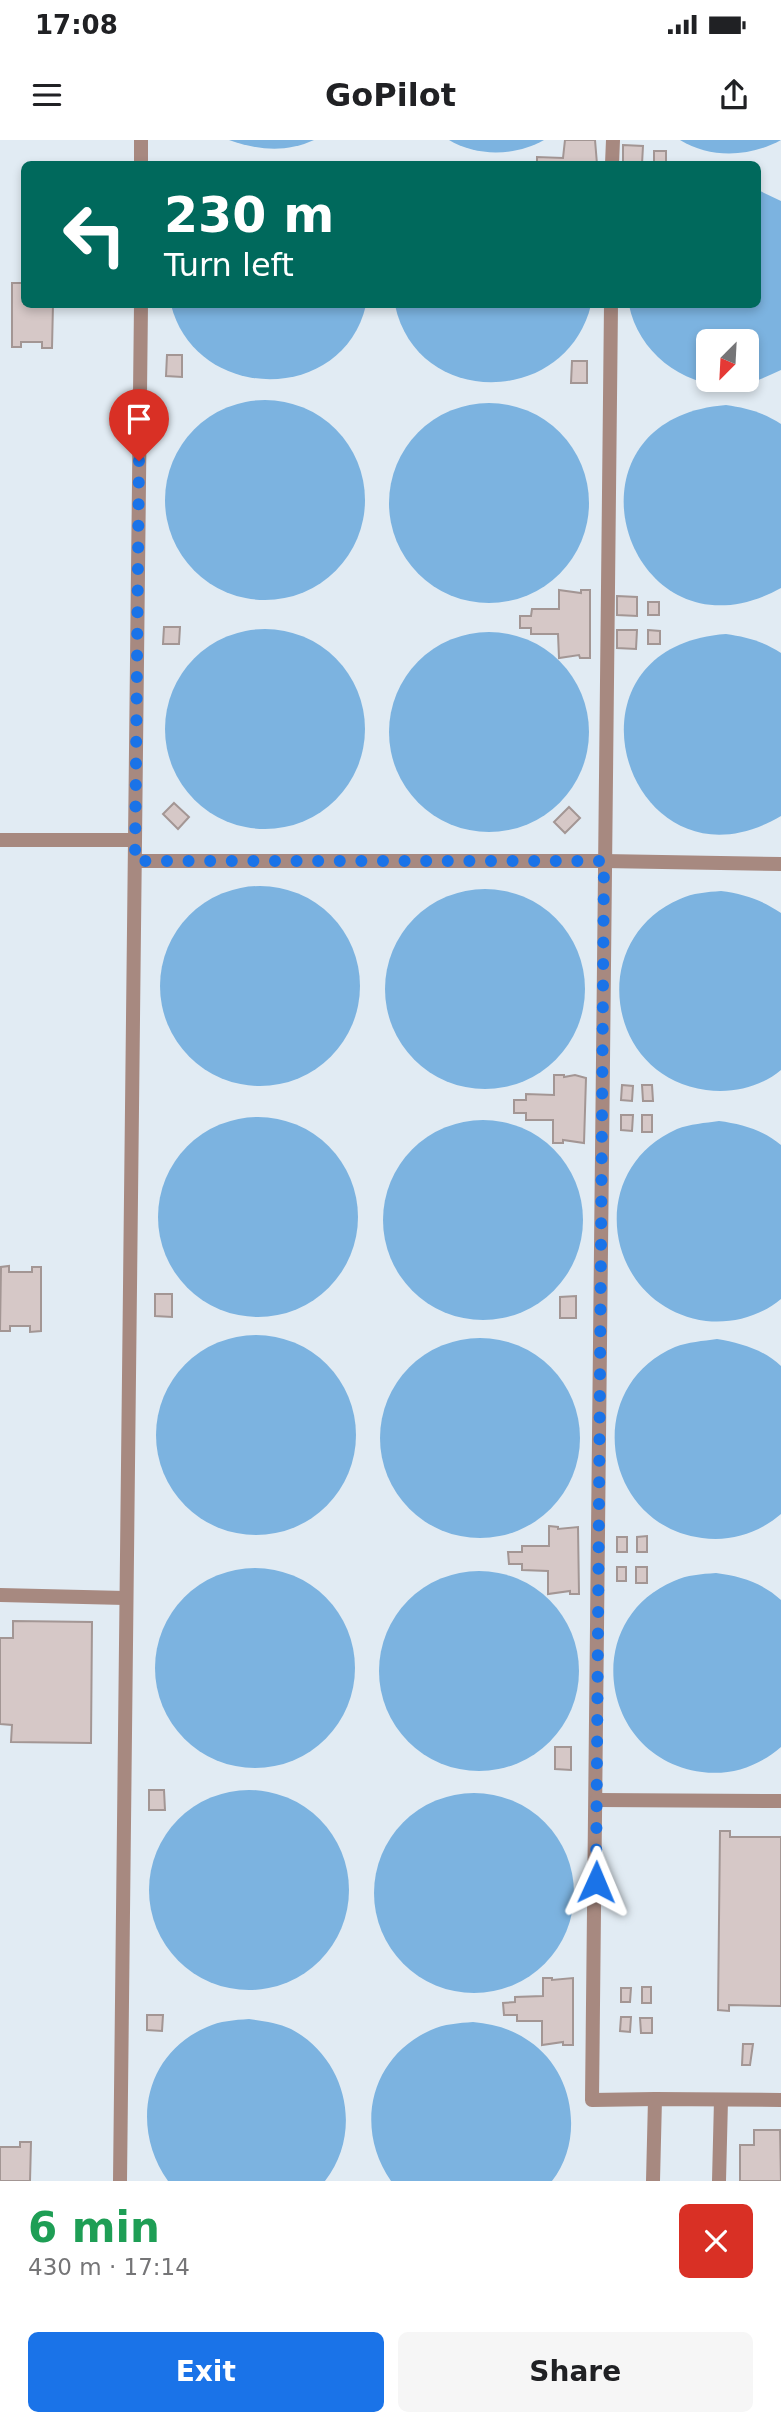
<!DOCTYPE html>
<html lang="en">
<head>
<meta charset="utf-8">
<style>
	:root { --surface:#fff; --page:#f6f6f6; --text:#202124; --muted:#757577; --accent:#1a73e8 }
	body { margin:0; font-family:"DejaVu Sans",sans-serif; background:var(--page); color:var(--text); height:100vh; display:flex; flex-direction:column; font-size:26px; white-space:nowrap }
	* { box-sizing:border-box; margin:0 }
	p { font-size:23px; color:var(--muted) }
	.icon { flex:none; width:38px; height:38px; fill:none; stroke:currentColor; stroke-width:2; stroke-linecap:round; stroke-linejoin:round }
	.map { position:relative; height:2041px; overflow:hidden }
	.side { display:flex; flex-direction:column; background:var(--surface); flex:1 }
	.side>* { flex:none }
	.top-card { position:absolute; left:21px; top:21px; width:740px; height:147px; border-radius:10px; box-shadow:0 4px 10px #0003; background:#00695c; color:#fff; overflow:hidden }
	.needle { width:46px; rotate:204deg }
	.controls { position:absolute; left:696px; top:189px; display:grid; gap:14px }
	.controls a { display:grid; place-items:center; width:63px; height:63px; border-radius:10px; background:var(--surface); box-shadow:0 4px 10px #0003; font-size:35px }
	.pin { position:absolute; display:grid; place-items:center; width:60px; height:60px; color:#fff; margin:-72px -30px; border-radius:50% 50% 50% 0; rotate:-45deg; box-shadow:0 0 7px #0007 }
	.pin .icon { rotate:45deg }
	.me { position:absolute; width:77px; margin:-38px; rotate:1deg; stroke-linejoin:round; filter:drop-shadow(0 0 5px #0008) }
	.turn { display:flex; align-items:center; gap:24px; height:147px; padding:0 28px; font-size:32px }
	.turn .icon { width:91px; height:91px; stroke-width:2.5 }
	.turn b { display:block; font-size:49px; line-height:60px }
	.round { display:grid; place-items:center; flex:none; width:74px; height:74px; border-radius:10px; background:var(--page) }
	.overview { display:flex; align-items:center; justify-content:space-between; height:119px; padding:0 28px }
	h1 { font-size:42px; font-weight:800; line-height:52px; color:#1e9e55 }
	.cta { display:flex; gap:14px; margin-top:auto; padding:14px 28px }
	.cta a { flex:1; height:80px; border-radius:10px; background:var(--accent); color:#fff; font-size:28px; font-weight:800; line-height:80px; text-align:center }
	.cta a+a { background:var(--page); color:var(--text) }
	.status { display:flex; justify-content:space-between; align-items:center; height:49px; padding:0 35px; background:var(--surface); direction:ltr }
	.status svg { height:19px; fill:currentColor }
	header { display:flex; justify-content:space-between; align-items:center; height:91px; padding:0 28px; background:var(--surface); font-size:32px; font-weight:800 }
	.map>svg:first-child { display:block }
</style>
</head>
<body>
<div class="status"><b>17:08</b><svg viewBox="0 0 49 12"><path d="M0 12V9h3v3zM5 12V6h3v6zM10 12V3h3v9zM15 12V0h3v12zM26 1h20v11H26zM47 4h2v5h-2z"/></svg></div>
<header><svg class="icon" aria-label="menu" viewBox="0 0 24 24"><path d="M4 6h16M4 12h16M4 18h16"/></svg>GoPilot<svg class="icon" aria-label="share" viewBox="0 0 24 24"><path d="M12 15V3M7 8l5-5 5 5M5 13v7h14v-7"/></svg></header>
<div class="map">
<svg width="781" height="2041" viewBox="0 0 781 2041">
	<rect width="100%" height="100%" fill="#e1ebf3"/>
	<g fill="#7cb3e0" fill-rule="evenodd">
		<path d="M229,0H314C286,13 257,10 229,0Z"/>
		<path d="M449,0H544C516,16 477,17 449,0Z"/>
		<path d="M680,0H781C750,17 711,19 680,0Z"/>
		<path d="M758,50L781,61V230C770,235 758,241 746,244C693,254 639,217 629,165L758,164ZM709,201H747V240H709Z"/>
		<path d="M171,165V164L366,165C343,265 196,263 171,165Z"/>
		<path d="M395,165V164L591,165C566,267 417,269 395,165Z"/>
		<circle cx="265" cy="360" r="100"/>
		<circle cx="489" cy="363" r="100"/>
		<path d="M726,265C746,268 763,272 781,284V448C627,533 547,279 726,265Z"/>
		<circle cx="265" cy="589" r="100"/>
		<circle cx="489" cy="592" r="100"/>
		<path d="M726,494C746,497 763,501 781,513V676C629,765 546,507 726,494Z"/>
		<circle cx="260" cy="846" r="100"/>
		<circle cx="485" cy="849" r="100"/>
		<path d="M721,751C744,754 762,760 781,773V930C761,947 732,954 706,950C606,937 586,799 680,759C693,753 707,752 721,751Z"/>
		<circle cx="258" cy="1077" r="100"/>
		<circle cx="483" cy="1080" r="100"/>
		<path d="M719,981C742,984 763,990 781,1005V1159C761,1176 733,1184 706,1181C605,1167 582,1031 677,989C690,984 705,983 719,981Z"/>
		<circle cx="256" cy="1295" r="100"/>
		<circle cx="480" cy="1298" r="100"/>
		<path d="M717,1199C740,1203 763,1209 781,1226V1374C759,1393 731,1402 702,1398C602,1385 581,1247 675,1207C688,1202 703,1201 717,1199Z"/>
		<circle cx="255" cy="1528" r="100"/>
		<circle cx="479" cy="1531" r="100"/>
		<path d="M716,1433C740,1436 763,1443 781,1460V1607C759,1626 731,1636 702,1632C601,1619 579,1481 674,1441C687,1435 701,1434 716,1433Z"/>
		<circle cx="249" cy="1750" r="100"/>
		<circle cx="474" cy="1753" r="100"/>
		<path d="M249,1879C263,1881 278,1883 291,1889C346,1918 364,1991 325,2041H168C130,1987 144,1914 207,1887C220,1881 234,1880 249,1879Z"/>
		<path d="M473,1882C494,1884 512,1889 529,1901C574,1931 585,1999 552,2041H391C354,1988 370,1917 431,1890C444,1884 459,1883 473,1882Z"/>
	</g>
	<g fill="#d6c8c7" stroke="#a39694" stroke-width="2">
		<polygon points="565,0 595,0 597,24 525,24 537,24 537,17 563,18"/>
		<polygon points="623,5 643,6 642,24 623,24"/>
		<rect x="654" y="11" width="12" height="13"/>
		<polygon points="12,143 22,143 22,148 24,148 24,164 53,164 52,208 42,208 42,202 21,202 21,207 12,207"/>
		<polygon points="167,215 182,215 182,237 166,236"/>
		<polygon points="572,221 587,221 587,243 571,243"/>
		<polygon points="559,450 581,453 581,450 590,450 590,518 580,518 579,515 559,518 558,494 531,494 531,488 520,488 520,476 531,476 532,469 559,469"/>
		<polygon points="617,456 637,457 637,476 617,475"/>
		<rect x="648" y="462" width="11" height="13"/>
		<polygon points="164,487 180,487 179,504 163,504"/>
		<polygon points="617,490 637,490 636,509 617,508"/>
		<polygon points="648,490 660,491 660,504 648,504"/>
		<polygon points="174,663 189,677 178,689 163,674"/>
		<polygon points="569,667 580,678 565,693 554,682"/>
		<polygon points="554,935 564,935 564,937 575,935 586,938 584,1003 563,1000 563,1003 553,1003 553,980 526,980 526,973 514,973 514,960 526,960 526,954 554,955"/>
		<polygon points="622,945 633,946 632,961 621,960"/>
		<polygon points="642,945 652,945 653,961 643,961"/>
		<polygon points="621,975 633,975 632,991 621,990"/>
		<rect x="642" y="975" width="10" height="17"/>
		<polygon points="9,1126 9,1132 32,1132 32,1127 41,1127 41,1191 30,1192 30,1186 10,1186 10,1191 0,1191 1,1127"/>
		<polygon points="155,1154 172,1154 172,1177 155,1176"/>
		<polygon points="576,1156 576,1178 560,1178 560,1157"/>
		<polygon points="549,1386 558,1387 558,1389 578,1387 579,1454 570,1454 570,1451 548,1454 548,1431 522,1430 522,1424 509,1424 508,1412 522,1412 522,1406 549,1406"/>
		<polygon points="647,1396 647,1412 637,1412 637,1397"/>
		<rect x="617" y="1397" width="10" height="15"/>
		<rect x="617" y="1427" width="9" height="14"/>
		<rect x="636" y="1427" width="11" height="16"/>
		<polygon points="13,1481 92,1482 91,1603 11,1602 12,1585 0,1584 0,1498 13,1498"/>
		<polygon points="555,1607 571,1607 571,1630 555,1629"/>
		<polygon points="149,1650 164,1650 165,1670 149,1670"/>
		<polygon points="720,1691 730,1691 730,1697 781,1697 781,1866 729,1865 729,1871 718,1870"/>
		<polygon points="543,1838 552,1838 552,1840 573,1838 573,1905 563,1905 563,1902 542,1905 542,1881 517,1881 517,1875 504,1875 503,1863 515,1862 515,1857 543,1856"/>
		<rect x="642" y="1847" width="9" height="16"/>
		<polygon points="621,1848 631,1848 630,1862 621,1862"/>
		<polygon points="147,1875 163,1875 162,1891 147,1890"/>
		<polygon points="621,1877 631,1877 630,1892 620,1891"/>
		<polygon points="640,1878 652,1878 652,1893 641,1893"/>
		<polygon points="743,1904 753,1904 750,1925 742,1925"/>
		<polygon points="754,1990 780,1990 781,2041 740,2041 740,2005 754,2005"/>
		<polygon points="20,2002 31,2002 30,2041 0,2041 0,2007 20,2007"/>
	</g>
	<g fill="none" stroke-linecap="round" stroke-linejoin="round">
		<g stroke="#a78980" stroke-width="14">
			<polyline points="141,24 141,0"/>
			<polyline points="612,24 613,0"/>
			<polyline points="611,164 592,1960 655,1959"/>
			<polyline points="0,700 135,700"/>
			<polyline points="135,721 604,721 781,724"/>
			<polyline points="0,1455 125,1458"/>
			<polyline points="597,1660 781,1661"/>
			<polyline points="120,2041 141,164"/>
			<polyline points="653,2041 655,1959 781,1960"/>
			<polyline points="719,2041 721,1960"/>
		</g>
	</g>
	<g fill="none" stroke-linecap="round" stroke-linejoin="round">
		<polyline stroke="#1a73e8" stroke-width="12" stroke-dasharray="0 21.6" points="139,321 135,721 604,721 596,1742"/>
	</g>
</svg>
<div class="controls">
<a><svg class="needle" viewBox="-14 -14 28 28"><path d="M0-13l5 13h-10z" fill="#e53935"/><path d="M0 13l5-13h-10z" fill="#757577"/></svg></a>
</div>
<div class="pin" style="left:139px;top:321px;background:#d93025"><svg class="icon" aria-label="arrive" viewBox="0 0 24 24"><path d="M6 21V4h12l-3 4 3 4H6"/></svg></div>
<svg class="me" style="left:596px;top:1742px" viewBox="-20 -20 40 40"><path d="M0-17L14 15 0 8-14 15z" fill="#1a73e8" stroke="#fff" stroke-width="4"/></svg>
<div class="top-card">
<div class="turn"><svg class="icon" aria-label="left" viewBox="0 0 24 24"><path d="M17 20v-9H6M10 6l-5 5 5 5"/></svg><div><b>230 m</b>Turn left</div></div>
</div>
</div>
<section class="side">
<div class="overview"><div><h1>6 min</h1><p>430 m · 17:14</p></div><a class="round" style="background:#d93025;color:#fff"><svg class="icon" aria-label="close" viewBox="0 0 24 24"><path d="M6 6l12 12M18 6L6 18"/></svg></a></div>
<div class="cta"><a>Exit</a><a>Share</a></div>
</section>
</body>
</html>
